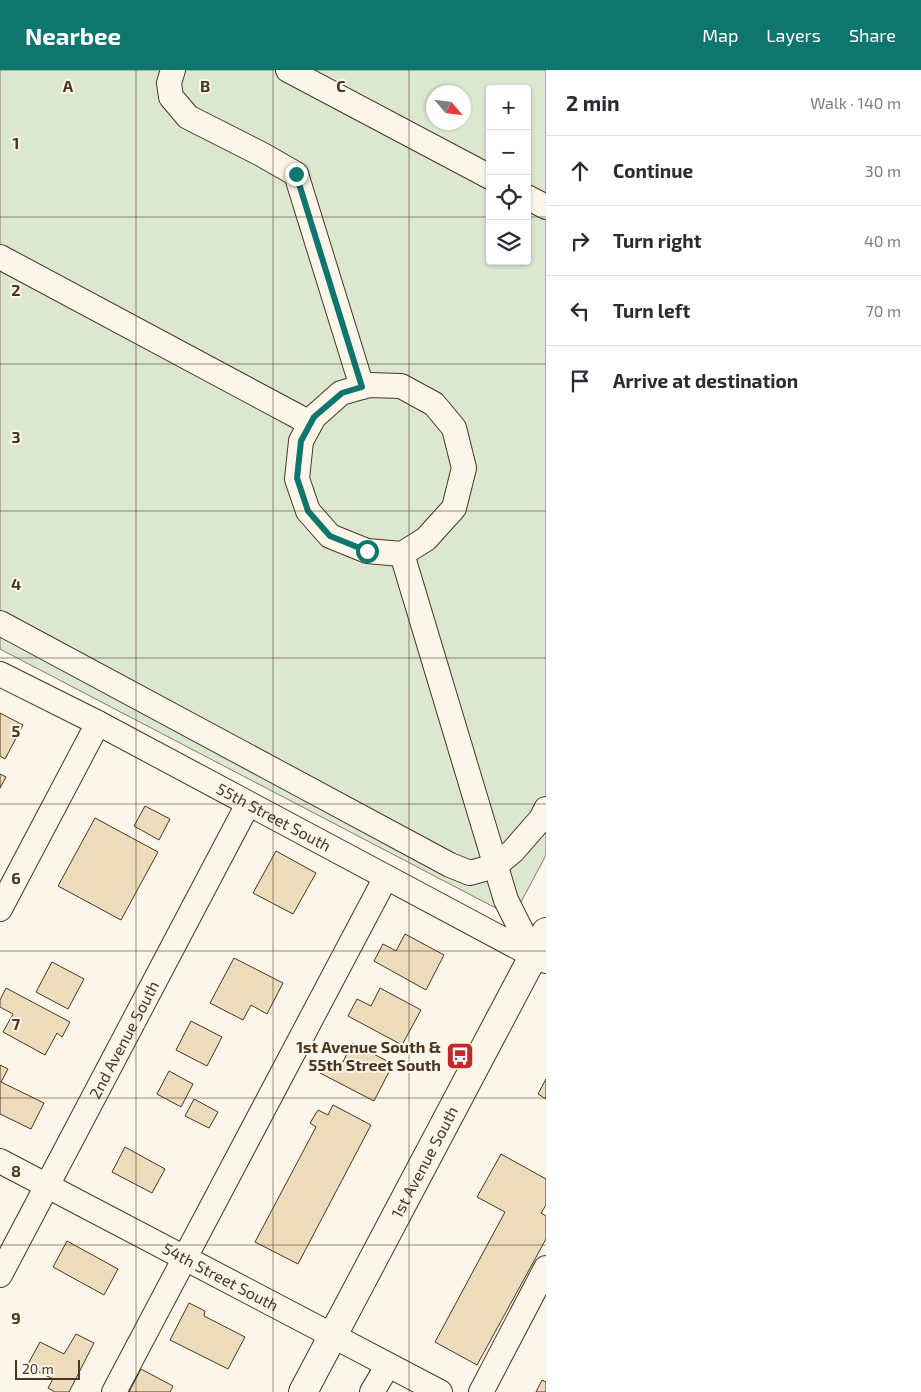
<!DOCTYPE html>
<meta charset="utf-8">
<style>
body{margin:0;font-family:"Exo 2",sans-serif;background:#f2f2f3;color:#2b2b33}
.controls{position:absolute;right:15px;top:15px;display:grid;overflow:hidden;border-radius:5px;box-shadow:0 1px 4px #0004}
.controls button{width:45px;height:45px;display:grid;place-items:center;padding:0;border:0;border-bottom:1px solid #e1e1e2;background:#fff;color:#2b2b33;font:25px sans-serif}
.compass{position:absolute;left:426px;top:15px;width:45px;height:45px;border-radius:50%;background:#fff;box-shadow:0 1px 4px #0004;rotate:118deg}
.scale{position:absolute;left:15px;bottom:12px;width:65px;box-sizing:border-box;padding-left:5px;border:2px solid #4a3520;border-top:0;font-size:14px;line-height:18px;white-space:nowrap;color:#4a3520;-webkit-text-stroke:4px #fbf6e9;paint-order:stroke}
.stop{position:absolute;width:15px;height:15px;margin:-11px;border:4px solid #0f766e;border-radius:50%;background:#fff}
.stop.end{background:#0f766e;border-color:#fff;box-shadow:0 1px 5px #0008}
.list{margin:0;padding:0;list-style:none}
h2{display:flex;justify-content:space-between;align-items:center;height:65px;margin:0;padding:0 20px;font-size:21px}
h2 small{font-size:16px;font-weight:400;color:#7c7c81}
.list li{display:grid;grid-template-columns:32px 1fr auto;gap:15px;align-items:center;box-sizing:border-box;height:70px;padding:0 20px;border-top:1px solid #e1e1e2}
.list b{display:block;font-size:19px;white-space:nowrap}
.list em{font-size:16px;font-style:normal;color:#7c7c81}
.icon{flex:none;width:28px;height:28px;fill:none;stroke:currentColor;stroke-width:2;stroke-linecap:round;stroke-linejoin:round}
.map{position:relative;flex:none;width:546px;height:1322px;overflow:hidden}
header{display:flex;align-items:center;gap:30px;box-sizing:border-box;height:70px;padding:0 25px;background:#0f766e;color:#fff}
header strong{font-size:24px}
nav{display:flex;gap:28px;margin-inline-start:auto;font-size:18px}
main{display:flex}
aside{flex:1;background:#fff}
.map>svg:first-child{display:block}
.green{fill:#dce7d0;stroke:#887966;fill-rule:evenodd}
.building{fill:#ecdcbc;stroke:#4a3520}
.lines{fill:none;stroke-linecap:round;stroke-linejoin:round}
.minor-casing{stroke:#4a3520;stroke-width:26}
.major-casing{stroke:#4a3520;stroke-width:30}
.minor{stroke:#fbf6e9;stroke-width:24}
.major{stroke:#fbf6e9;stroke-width:28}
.route{stroke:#0f766e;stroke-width:6}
.grid{fill:none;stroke:#4a3520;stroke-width:1;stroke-opacity:0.55}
.labels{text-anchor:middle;stroke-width:4;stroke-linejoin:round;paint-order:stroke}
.street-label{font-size:16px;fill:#4a3520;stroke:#fbf6e9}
.poi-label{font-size:16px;font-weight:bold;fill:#4a3520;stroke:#fbf6e9;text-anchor:end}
.grid-label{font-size:16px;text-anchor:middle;font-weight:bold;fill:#4a3520;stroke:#fbf6e9;stroke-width:4;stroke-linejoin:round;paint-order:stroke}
</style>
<header>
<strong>Nearbee</strong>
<nav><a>Map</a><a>Layers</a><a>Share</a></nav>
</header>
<main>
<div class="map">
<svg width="546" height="1322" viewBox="0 0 546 1322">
<rect width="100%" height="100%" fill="#fbf6e9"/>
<path class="green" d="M0 0H546V785L513 847 0 579ZM490 19H527V191H490ZM433 22H463V52H433Z"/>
<g class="building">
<polygon points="0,643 23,655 5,689 0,686"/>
<polygon points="0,704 6,707 0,718"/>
<polygon points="145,736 170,749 159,770 134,756"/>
<polygon points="95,748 158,782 121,850 58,816"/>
<polygon points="276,781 316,803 293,844 253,823"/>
<polygon points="405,864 444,885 426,920 374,891 383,874 396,881"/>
<polygon points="234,888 283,913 267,944 251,935 243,950 210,933"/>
<polygon points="52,892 84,909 68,939 36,922"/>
<polygon points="6,918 70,952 62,967 57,963 45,985 3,962 13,944 0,937 0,930"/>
<polygon points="380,918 421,940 402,975 348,946 357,929 371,936"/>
<polygon points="191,951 222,967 207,996 176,980"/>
<polygon points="352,973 393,994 374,1031 320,1003 327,991 340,998"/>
<polygon points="0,995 8,999 1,1012 44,1033 31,1059 0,1044"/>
<polygon points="169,1001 193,1014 181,1037 157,1024"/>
<polygon points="546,1009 546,1029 538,1024"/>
<polygon points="194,1029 218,1042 209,1058 185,1046"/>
<polygon points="333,1035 371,1055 298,1194 255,1172 316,1057 310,1053 318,1040 328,1045"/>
<polygon points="125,1077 165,1099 152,1123 112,1102"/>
<polygon points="501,1084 546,1109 546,1135 541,1143 546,1146 546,1169 477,1295 435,1272 505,1142 477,1127"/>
<polygon points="67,1171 118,1199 104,1225 53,1197"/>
<polygon points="189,1233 205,1241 204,1246 245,1267 228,1299 170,1270"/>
<polygon points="76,1264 94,1273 69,1322 55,1322 48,1318 53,1309 27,1296 40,1272 64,1284"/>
<polygon points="141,1299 173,1316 170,1322 129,1322"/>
<polygon points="542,1310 546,1312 546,1322 536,1322"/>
</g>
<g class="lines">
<g class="minor-casing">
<g id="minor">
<polyline points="173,0 169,13 171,27 188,47 261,84 296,104 362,317"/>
<polyline points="288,0 490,107"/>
<polyline points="527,127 546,137"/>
<polyline points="0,187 310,353"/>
<polygon points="369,315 401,316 434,334 454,358 464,398 454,438 426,469 402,484 367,481 330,466 308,441 297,409 301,371 314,347 341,323"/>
<polyline points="402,484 506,830 534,886"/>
<polyline points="0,553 450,795 470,803 495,796 513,781 541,749 546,739"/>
<path id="s1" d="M0 604 98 653 534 886 546 891"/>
<polyline points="0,839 98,653"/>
<path id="s2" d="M0 1091 440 1322"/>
<path id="s3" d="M0 1205 248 734"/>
<polyline points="114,1322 386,807"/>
<polyline points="372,1322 388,1295"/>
<polyline points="481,1322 546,1198"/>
</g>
</g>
<g class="major-casing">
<g id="major">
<path id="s4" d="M303 1322 546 862"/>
</g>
</g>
<use href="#minor" class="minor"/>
<use href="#major" class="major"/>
</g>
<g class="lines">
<polyline class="route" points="296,104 362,317 342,323 314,347 301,371 297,408 308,441 330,466 367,481"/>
</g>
<path class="grid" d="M136 0V1322M273 0V1322M409 0V1322M0 147H490M527 147H546M0 294H546M0 441H546M0 588H546M0 734H546M0 881H546M0 1028H546M0 1175H546"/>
<defs>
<g id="bus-square" transform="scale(1.4375)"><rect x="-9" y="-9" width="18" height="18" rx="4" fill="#c62828" stroke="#fbf6e9"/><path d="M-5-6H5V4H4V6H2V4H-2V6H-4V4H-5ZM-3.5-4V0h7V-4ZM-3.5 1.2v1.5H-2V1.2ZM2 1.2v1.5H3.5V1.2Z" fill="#fff"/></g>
</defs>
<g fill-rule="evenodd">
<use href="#bus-square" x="460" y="986"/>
</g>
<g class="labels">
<g class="street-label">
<text dy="6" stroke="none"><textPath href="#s1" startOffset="309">55th Street South</textPath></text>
<text dy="6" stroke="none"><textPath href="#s3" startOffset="266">2nd Avenue South</textPath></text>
<text dy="6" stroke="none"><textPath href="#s4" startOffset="260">1st Avenue South</textPath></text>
<text dy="6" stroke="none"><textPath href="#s2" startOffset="249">54th Street South</textPath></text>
</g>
<g class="poi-label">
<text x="441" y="983">1st Avenue South &amp;<tspan x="441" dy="18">55th Street South</tspan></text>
</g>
</g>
<g class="grid-label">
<text x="68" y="22">A</text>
<text x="205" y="22">B</text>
<text x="341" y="22">C</text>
<text x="16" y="79">1</text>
<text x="16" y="226">2</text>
<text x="16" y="373">3</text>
<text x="16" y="520">4</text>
<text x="16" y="667">5</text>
<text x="16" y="814">6</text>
<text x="16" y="960">7</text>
<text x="16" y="1107">8</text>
<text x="16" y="1254">9</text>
</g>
</svg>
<div class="controls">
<button>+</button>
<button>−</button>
<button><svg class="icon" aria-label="locate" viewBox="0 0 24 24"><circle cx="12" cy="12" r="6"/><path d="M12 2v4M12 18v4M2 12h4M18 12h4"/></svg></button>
<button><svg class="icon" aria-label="layers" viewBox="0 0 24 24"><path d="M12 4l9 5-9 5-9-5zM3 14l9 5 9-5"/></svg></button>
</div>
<svg class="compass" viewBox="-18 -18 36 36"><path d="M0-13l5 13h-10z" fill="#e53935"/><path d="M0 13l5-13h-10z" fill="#7c7c81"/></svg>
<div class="scale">20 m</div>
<div class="stop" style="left:367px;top:481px"></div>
<div class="stop end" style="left:296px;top:104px"></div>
</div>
<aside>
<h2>2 min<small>Walk · 140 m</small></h2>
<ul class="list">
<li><svg class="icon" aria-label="ahead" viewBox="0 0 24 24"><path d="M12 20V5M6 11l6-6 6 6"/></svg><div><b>Continue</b></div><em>30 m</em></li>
<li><svg class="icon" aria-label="right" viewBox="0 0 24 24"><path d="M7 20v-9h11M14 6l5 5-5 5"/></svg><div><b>Turn right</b></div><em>40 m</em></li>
<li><svg class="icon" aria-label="left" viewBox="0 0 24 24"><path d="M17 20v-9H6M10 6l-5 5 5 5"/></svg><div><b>Turn left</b></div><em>70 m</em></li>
<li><svg class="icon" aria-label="arrive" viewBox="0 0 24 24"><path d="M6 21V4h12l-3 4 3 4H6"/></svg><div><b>Arrive at destination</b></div></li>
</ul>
</aside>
</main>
